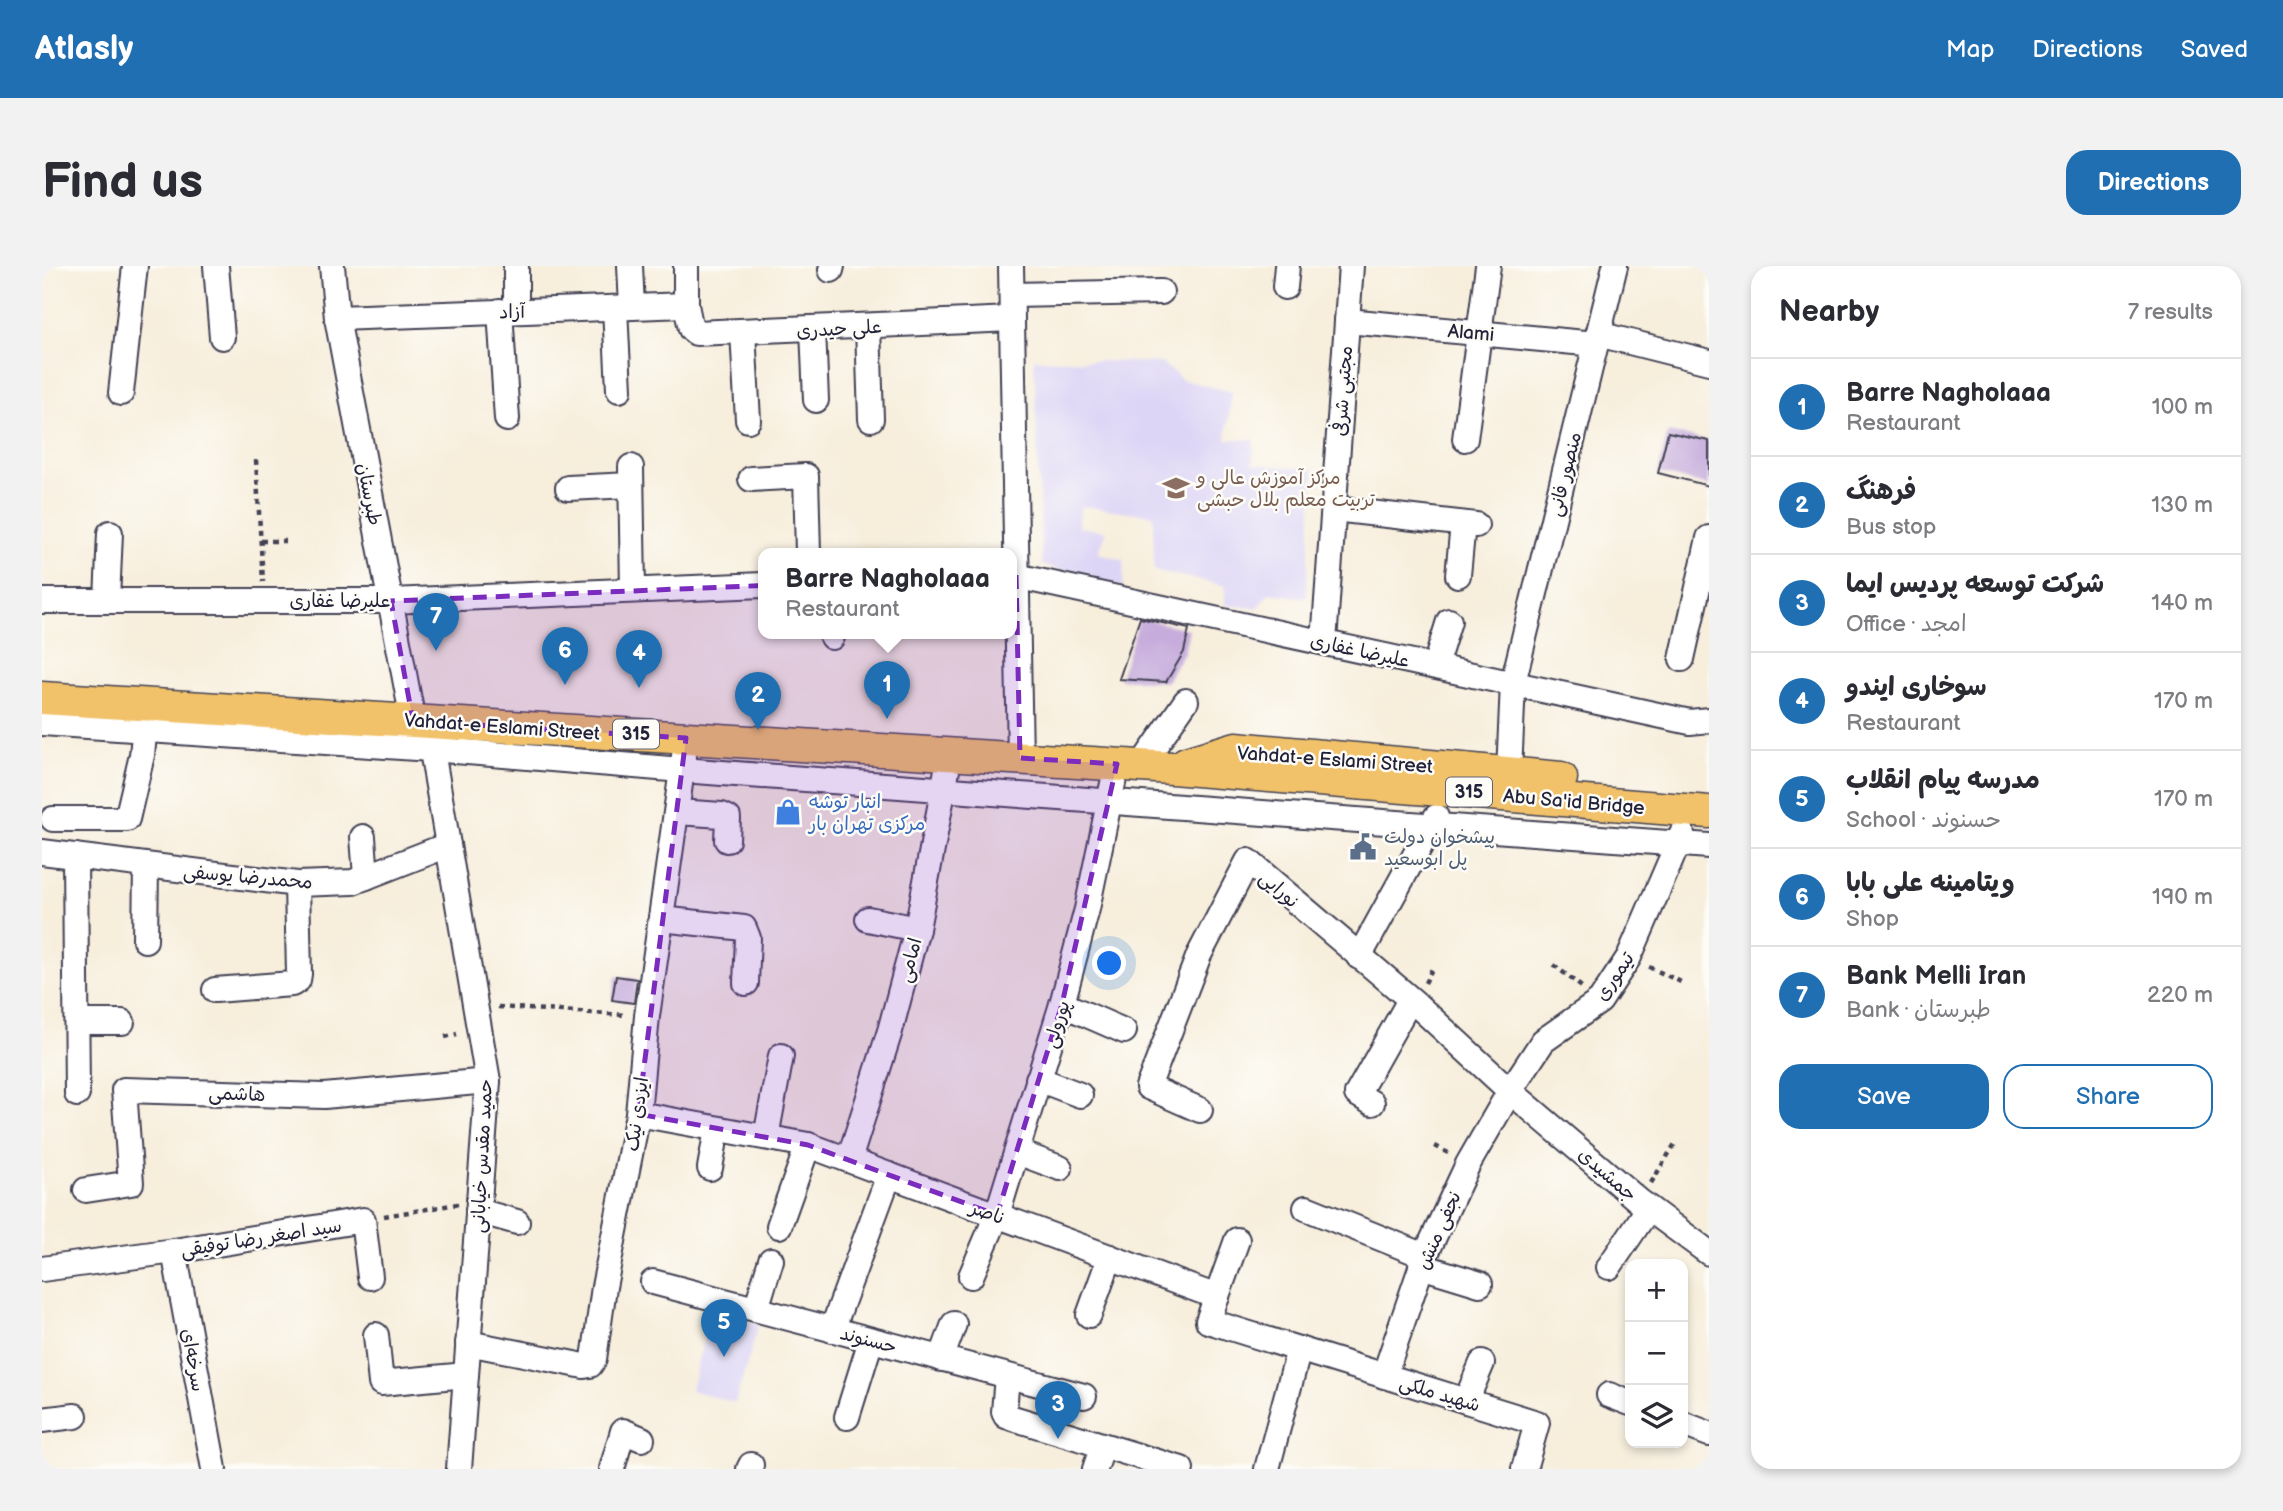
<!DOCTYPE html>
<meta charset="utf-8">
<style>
body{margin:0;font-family:"Balsamiq Sans","Playpen Sans Arabic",sans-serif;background:#f2f2f3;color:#2b2b33}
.controls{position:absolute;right:21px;bottom:21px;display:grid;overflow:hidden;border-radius:14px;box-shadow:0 4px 10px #0003}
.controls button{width:63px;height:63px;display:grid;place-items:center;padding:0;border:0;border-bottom:2px solid #e1e1e2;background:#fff;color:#2b2b33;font:35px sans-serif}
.you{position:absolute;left:1068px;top:698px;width:24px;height:24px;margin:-18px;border:5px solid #fff;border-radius:50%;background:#1a73e8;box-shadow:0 0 0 10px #1a73e833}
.badge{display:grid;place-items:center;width:46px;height:46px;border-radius:50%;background:#1f6fb2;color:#fff;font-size:23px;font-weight:700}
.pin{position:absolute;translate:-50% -58px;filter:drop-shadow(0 2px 4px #0008)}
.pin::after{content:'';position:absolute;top:37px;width:24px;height:21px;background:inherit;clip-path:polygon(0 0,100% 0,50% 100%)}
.popup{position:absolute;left:716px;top:282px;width:259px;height:91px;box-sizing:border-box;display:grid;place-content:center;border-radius:14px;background:#fff;filter:drop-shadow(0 2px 5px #0005);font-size:23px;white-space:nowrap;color:#7c7c81}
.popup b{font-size:26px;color:#2b2b33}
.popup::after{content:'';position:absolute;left:50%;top:100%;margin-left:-14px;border:14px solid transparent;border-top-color:#fff}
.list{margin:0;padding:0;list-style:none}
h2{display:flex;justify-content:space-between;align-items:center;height:91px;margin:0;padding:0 28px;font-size:30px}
h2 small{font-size:23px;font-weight:400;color:#7c7c81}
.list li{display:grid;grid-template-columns:46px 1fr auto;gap:21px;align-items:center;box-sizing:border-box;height:98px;padding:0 28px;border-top:2px solid #e1e1e2}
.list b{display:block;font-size:26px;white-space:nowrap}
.list p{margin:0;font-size:23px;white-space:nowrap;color:#7c7c81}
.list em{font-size:23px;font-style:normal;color:#7c7c81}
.actions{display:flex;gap:14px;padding:21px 28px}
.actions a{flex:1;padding:16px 0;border:2px solid #1f6fb2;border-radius:21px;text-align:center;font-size:24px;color:#1f6fb2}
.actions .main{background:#1f6fb2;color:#fff}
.icon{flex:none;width:38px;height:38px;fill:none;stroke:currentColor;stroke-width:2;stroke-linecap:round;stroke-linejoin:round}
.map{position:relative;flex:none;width:1667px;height:1203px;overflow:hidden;border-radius:21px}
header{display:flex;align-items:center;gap:42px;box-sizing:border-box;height:98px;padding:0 35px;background:#1f6fb2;color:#fff}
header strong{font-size:33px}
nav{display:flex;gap:38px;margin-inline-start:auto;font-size:24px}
.intro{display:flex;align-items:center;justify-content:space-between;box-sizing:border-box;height:168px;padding:0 42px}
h1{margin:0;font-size:49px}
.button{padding:18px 32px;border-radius:21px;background:#1f6fb2;color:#fff;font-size:24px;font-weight:700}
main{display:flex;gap:42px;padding:0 42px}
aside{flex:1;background:#fff;border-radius:21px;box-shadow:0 4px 10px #0003}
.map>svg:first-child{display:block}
.built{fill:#ddd5f6}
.building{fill:#c6acdc}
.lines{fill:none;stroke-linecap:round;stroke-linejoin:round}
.minor-casing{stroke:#424153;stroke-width:28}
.major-casing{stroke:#424153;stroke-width:35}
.path{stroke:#424153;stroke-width:4.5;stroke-dasharray:5 5;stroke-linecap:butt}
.minor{stroke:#fff;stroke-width:24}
.major{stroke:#f2c26a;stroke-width:32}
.marked{fill:#7b2cbf;fill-opacity:0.2;stroke:#7b2cbf;stroke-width:5;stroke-dasharray:14 9;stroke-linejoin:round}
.labels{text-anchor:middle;stroke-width:5;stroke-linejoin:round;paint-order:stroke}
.shield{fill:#fdfcf7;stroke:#646373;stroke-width:2}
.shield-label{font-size:18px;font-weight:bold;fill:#22223b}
.street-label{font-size:19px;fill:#22223b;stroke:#fdfcf7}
.education-label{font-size:19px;fill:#785e54;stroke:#fdfcf7;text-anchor:start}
.shop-label{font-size:19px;fill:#366cbe;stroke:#fdfcf7;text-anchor:start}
.service-label{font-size:19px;fill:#4e5e75;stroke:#fdfcf7;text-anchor:start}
</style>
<header>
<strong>Atlasly</strong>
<nav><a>Map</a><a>Directions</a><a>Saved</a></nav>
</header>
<div class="intro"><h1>Find us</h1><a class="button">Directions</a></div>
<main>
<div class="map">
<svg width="1667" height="1203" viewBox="0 0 1667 1203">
<rect width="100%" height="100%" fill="#fdfcf7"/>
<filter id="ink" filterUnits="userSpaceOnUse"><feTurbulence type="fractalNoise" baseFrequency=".0143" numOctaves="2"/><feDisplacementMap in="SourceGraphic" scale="14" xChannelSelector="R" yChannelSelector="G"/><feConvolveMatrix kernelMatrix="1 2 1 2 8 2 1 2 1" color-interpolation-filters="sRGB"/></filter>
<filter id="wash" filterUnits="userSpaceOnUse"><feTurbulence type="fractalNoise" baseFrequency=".00686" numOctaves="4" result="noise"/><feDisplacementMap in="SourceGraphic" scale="28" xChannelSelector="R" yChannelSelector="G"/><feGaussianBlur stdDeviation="1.57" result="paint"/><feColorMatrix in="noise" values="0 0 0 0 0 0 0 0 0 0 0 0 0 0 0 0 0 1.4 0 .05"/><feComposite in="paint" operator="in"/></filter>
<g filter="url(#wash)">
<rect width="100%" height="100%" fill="#f7eedc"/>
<g class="built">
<polygon points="992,93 1120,97 1141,114 1190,126 1184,173 1212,174 1211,198 1272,204 1264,332 1227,327 1215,342 1183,339 1183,320 1112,304 1111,249 1039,240 1036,261 1065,265 1056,287 1082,294 1081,321 1000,299"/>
<polygon points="669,1045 717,1058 693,1137 649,1124"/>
</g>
<g id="blocks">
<g class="building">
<polygon points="1626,166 1667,175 1667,220 1616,207"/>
<polygon points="1098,352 1147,363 1142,386 1124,416 1077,413"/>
<polygon points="574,710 595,713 592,737 570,734"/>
</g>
</g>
</g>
<g filter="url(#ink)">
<use href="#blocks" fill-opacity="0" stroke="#424153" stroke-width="2"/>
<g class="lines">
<g class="minor-casing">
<g id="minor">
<polyline points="174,0 180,71"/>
<polyline points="290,0 295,52 371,455"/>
<polyline points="474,0 474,45"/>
<polyline points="588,0 590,41"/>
<polyline points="644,0 644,39 649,63 654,67 970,53"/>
<polyline points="969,0 978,492"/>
<polyline points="789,4 790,0"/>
<polyline points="1243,21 1245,0"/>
<polyline points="970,29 1119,26"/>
<polyline points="573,42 577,124"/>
<polyline points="458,45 465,153"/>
<polyline points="295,52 644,39"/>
<polyline points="1305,55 1554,78"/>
<polyline points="826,60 829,153"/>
<polyline points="771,63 774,134"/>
<polyline points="701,66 706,154"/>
<polyline points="1556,68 1667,96"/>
<polyline points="79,127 93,0"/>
<polyline points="1423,173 1446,0"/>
<polyline points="589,201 591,324"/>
<polyline points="709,213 764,210 766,287"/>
<polyline points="526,222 589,219"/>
<polyline points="1292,243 1434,259"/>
<polyline points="969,309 1648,456 1667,454"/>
<polyline points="1416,309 1421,258"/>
<polyline points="65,334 68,267"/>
<polyline points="0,335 349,335 721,319"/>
<polyline points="790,367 790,371"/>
<polyline points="1282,376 1309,0"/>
<polyline points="1640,393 1667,272"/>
<polyline points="1393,400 1407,355"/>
<polyline points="0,457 389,483 640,504 1667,580"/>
<polyline points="387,467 446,815 417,1203"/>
<polyline points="1099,500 1144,435"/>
<polyline points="1467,507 1471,417 1573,0"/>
<polyline points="635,546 680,549 686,552 685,574"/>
<polyline points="11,553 85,553 100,489 104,449"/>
<polyline points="321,571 324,611"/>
<polyline points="0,586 255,618 311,616 406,579"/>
<polyline points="33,590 35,828"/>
<polyline points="619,653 702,662 706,672 704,717"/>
<polyline points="826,653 875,663"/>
<polyline points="103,674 104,600"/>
<polyline points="1317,691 1394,551"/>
<polyline points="173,724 250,718 256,714 257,708 255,618"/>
<polyline points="1020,738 1082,765"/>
<polyline points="35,756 80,756"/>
<polyline points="996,813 1038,829"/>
<polyline points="1330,837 1315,828 1368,734"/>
<polyline points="1158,844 1106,821 1157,689 1206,595 1373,737 1468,825 1597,935 1667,987"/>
<polyline points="596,848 766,879 1175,1031"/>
<polyline points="724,871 739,790"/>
<polyline points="975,886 1018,902"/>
<polyline points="807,894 848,765 875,663 908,488"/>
<polyline points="668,902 675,863"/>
<polyline points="44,924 89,917 82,824 282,830 446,815"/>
<polyline points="1264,942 1383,990"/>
<polyline points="436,945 475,956"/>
<polyline points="737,960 766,879"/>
<polyline points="1195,974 1166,1055 1495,1157 1482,1203"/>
<polyline points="132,985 172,1203"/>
<polyline points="1379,1000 1438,1018"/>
<polyline points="1567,1001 1606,943"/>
<polyline points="0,1003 132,985 321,954 328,1011"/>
<polyline points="929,1010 955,949 1020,738 1045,643 1075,498"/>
<polyline points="611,1016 1042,1130"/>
<polyline points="714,1043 729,994"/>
<polyline points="1047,1049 1068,991"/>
<polyline points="790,1064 847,909"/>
<polyline points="334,1069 339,1117 424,1109"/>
<polyline points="426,1077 542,1100 548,1099 552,1093 562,1021 596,848 605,750 642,490"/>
<polyline points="899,1093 912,1058"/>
<polyline points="965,1110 962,1146 964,1150 1139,1203"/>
<polyline points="1342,1110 1383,990 1426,898 1468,825 1501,775 1558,735 1587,691 1640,568"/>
<polyline points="1567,1129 1588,1137"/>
<polyline points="1424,1135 1440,1097"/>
<polyline points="805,1151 829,1074"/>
<polyline points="0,1154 33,1150"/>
<polyline points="1641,1158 1667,1168"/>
<polyline points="570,1203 581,1165 600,1173"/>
<polyline points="707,1203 709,1199"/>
<polyline points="1053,1203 1061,1180"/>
<polyline points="1225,1203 1257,1083"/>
</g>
</g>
<g class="major-casing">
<g id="major">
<polyline points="0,432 1130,502 1667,546"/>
<polyline points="1144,497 1194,482 1519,512"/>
</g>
</g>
<g class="path">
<polyline points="214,194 221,316"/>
<polyline points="219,275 248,275"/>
<polyline points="1512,699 1541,722"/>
<polyline points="1607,701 1641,717"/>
<polyline points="1383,717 1391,701"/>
<polyline points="456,741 583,749"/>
<polyline points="403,771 415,768"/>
<polyline points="1393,880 1408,888"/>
<polyline points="1609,917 1634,876"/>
<polyline points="342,950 416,938"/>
</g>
<use href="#minor" class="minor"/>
<use href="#major" class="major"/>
</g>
</g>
<path class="marked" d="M974 309 978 492 1075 498 1020 738 955 949 766 879 596 848 644 472 371 455 349 335Z"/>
<defs>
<g id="university-bare" transform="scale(2.1)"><path d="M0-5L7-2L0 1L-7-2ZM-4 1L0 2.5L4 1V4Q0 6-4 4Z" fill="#8d6e63" stroke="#fdfcf7" stroke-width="2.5" paint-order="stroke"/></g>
<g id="shop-bare" transform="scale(2.1)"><path d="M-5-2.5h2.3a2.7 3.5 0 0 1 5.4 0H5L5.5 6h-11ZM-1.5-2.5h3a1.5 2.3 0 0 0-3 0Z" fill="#3f7fe0" stroke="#fdfcf7" stroke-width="2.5" paint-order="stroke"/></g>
<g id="civic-bare" transform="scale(2.1)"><path d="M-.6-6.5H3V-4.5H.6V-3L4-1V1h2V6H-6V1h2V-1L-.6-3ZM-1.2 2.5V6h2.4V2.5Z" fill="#5c6f8a" stroke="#fdfcf7" stroke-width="2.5" paint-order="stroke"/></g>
</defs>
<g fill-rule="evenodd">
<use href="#university-bare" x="1134" y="222"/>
<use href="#shop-bare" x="746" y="546"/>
<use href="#civic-bare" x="1321" y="581"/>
</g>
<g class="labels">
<g class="shield">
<rect x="571" y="453.5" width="46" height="29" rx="5"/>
<rect x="1404" y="511.5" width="46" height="29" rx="5"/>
</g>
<g class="shield-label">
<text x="594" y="474">315</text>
<text x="1427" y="532">315</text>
</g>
<g class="street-label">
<text transform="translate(470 45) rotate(-2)" y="7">آزاد</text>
<text transform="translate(797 62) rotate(-3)" y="7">علی حیدری</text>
<text transform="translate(1429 66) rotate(5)" y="7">Alami</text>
<text transform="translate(1300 125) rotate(-86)" y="7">مجتبی شرفی</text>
<text transform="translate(1522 208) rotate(-76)" y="7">منصور فانی</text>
<text transform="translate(328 228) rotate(79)" y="7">طبرستان</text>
<text x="298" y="341">علیرضا غفاری</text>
<text transform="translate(1318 384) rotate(12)" y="7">علیرضا غفاری</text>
<text transform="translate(460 460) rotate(4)" y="7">Vahdat-e Eslami Street</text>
<text transform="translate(1293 493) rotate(4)" y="7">Vahdat-e Eslami Street</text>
<text transform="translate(1532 535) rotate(5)" y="7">Abu Sa'id Bridge</text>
<text transform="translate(206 610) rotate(5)" y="7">محمدرضا یوسفی</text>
<text transform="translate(1238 623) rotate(41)" y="7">نورایی</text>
<text transform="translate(867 694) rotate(-75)" y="7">امامی</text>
<text transform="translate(1572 710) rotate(-56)" y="7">تیموری</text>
<text transform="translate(1014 758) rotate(-73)" y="7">پورولی</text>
<text transform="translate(195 827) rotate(2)" y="7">هاشمی</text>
<text transform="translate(594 848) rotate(-82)" y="7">ایزدی نیک</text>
<text transform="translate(439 890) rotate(-87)" y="7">حمید مقدس خیابانی</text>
<text transform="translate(1566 908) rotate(41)" y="7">جمشیدی</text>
<text transform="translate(946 946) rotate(20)" y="7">ناصر</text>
<text transform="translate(1396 964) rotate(-66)" y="7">نجفی منش</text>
<text transform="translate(219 971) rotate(-9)" y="7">سید اصغر رضا توفیقی</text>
<text transform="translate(826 1073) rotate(15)" y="7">حسنوند</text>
<text transform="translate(152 1094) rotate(80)" y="7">سرخه‌ای</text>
<text transform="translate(1398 1127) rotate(17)" y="7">شهید ملکی</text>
</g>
<g class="education-label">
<text x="1155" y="218">مرکز آموزش عالی و<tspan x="1155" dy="22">تربیت معلم بلال حبشی</tspan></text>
</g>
<g class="shop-label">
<text x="767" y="542">انبار توشه<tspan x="767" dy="22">مرکزی تهران بار</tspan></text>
</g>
<g class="service-label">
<text x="1342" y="577">پیشخوان دولت<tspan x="1342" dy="22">پل ابوسعید</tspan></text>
</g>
</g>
</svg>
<div class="controls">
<button>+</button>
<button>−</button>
<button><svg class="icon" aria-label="layers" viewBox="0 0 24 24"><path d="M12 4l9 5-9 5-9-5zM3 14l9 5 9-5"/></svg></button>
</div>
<div class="you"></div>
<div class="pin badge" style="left:845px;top:453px">1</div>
<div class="popup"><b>Barre Nagholaaa</b>Restaurant</div>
<div class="pin badge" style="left:716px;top:464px">2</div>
<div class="pin badge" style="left:1016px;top:1173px">3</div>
<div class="pin badge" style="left:597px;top:422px">4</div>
<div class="pin badge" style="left:682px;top:1091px">5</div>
<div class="pin badge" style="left:523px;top:419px">6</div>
<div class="pin badge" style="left:394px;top:385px">7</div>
</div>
<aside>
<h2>Nearby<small>7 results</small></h2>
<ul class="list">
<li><span class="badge">1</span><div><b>Barre Nagholaaa</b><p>Restaurant</p></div><em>100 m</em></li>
<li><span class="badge">2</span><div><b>فرهنگ</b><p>Bus stop</p></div><em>130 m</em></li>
<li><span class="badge">3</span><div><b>شرکت توسعه پردیس ایما</b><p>Office · امجد</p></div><em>140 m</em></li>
<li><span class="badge">4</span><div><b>سوخاری ایندو</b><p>Restaurant</p></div><em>170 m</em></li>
<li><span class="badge">5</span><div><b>مدرسه پیام انقلاب</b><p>School · حسنوند</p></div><em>170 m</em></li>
<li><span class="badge">6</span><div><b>ویتامینه علی بابا</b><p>Shop</p></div><em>190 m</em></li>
<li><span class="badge">7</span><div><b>Bank Melli Iran</b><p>Bank · طبرستان</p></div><em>220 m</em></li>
</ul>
<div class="actions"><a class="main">Save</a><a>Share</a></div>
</aside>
</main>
